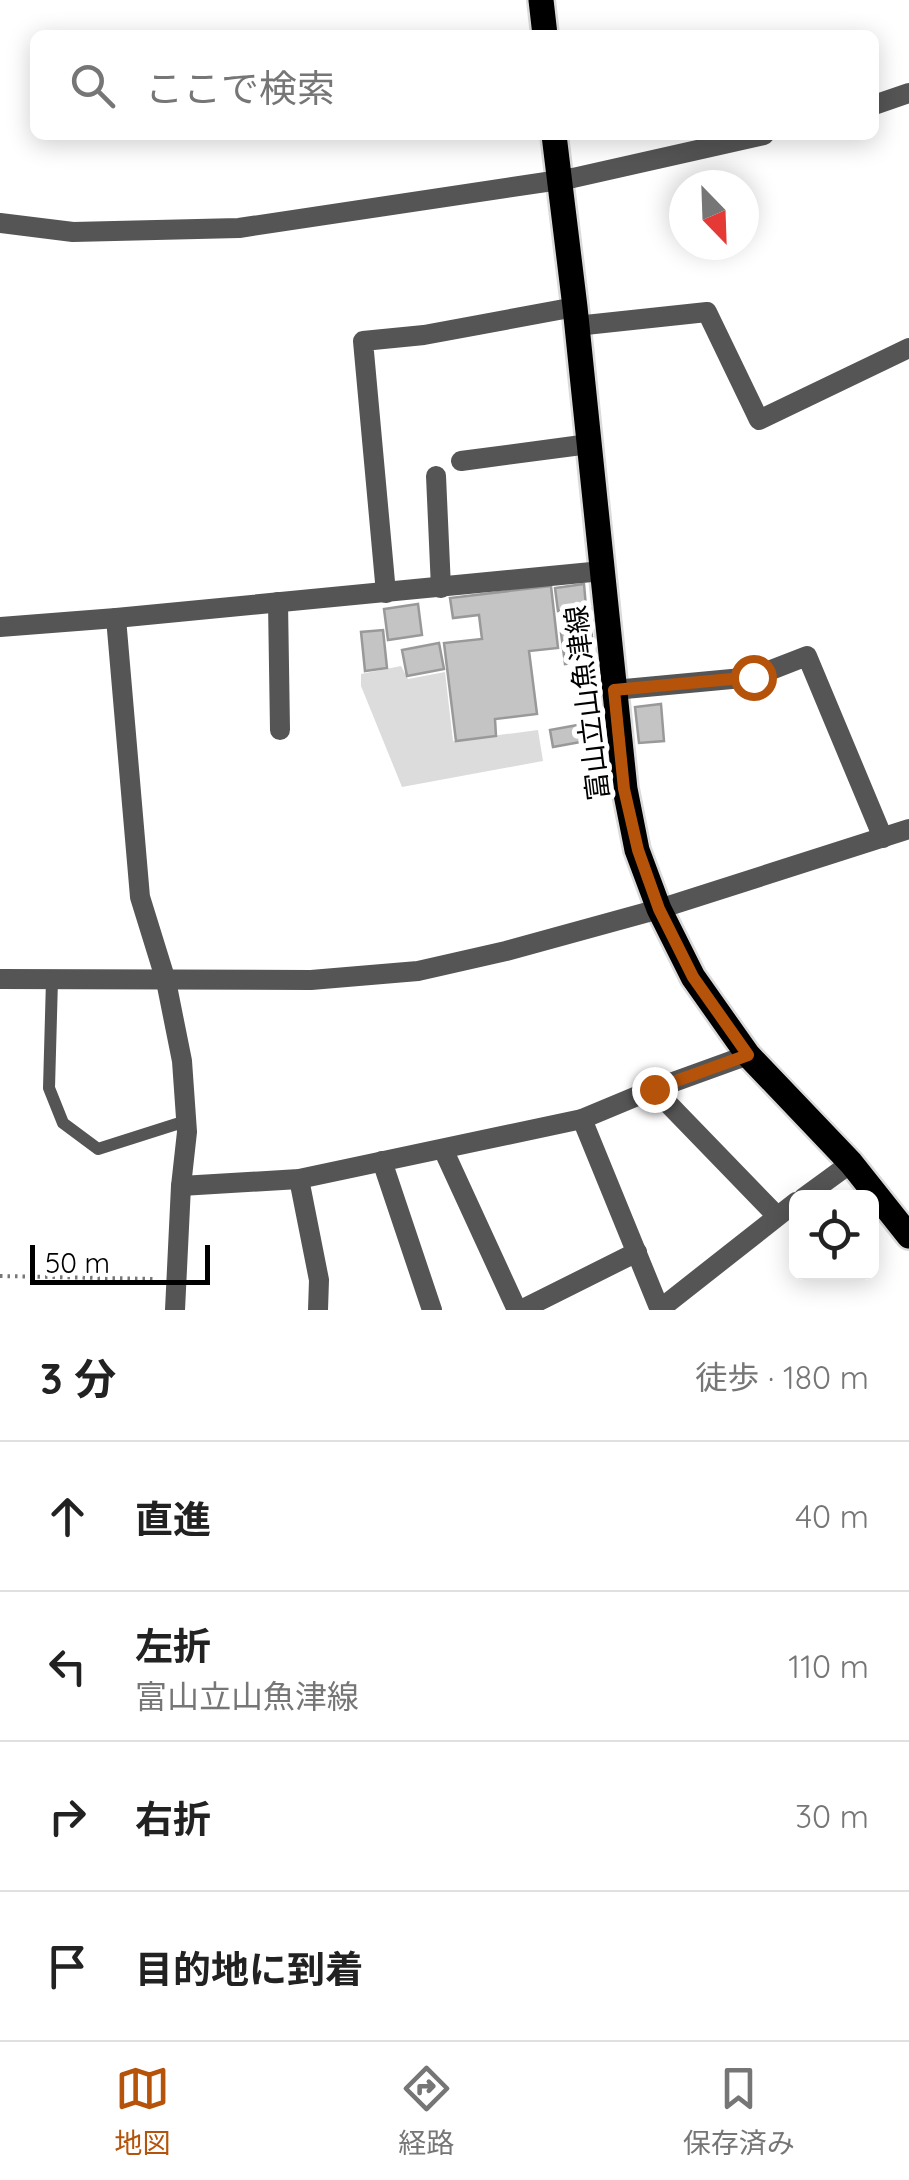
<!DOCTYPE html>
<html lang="ja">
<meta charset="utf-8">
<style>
body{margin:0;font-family:Quicksand,"Noto Sans JP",sans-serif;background:#f2f2f2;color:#222}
.controls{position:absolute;right:30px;bottom:30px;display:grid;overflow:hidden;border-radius:15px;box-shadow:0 5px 25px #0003}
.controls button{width:90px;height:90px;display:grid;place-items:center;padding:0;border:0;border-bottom:2px solid #e0e0e0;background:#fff;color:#222;font:50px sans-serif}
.compass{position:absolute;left:669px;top:170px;width:90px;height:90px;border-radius:50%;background:#fff;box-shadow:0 5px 25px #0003;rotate:157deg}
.scale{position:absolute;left:30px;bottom:25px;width:180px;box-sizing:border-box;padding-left:10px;border:5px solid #000;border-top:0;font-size:28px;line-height:35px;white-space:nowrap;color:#000;-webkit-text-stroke:8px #fff;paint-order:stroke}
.stop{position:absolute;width:30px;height:30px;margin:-22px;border:8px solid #b45309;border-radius:50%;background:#fff}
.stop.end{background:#b45309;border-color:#fff;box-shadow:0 2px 10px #0008}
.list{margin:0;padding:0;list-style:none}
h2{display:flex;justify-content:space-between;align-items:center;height:130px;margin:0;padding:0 40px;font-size:42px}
h2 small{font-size:32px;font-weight:400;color:#767676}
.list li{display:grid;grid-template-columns:65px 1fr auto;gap:30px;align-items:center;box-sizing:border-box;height:150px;padding:0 40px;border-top:2px solid #e0e0e0}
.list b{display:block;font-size:38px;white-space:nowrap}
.list p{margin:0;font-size:32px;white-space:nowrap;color:#767676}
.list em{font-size:32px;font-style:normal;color:#767676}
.icon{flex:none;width:55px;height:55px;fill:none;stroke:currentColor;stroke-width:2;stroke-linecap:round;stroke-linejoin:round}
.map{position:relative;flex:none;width:909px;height:1310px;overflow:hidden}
.search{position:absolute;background:#fff;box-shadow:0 5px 25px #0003;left:30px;right:30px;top:30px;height:110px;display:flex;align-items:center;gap:25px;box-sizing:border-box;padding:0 35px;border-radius:15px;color:#767676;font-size:38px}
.sheet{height:730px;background:#fff}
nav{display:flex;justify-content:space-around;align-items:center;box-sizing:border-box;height:140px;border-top:2px solid #e0e0e0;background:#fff;font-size:28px;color:#767676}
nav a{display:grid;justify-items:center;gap:5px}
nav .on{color:#b45309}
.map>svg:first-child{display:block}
.green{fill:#dcdcdc}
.building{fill:#c4c4c4;stroke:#999;stroke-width:2.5}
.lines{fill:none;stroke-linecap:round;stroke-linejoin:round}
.primary-casing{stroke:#dbdbdb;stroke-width:30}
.path{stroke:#777;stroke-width:4;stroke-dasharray:2.5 5;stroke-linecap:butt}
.service{stroke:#555;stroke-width:12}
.minor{stroke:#555;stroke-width:20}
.tertiary{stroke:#555;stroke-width:20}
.primary{stroke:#000;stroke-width:25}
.route{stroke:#b45309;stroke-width:12}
.labels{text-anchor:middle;stroke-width:10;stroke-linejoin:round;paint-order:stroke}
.street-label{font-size:28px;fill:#000;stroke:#fff}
</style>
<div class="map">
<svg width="909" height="1310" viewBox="0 0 909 1310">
<rect width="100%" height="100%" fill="#fff"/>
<polygon class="green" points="401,666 408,679 445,672 453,741 538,730 543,761 402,787 361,686 361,674"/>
<g class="building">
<polygon points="584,584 586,607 558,611 555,588"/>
<polygon points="551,586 558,648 529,651 537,714 495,719 496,736 456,741 444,643 482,639 479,615 453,618 450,598"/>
<polygon points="418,604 422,635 388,640 384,609"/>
<polygon points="589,611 592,637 577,639 580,662 565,664 561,633 573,632 571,614"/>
<polygon points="383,630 387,668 365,671 361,632"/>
<polygon points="439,643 444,669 407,676 402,650"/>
<polygon points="661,704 664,741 639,743 635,707"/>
<polygon points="594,722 597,739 553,747 550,730"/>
</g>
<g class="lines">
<g class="primary-casing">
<g id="primary">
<polyline points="541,0 545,35"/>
<polyline points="554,135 575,307 625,789 637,850 659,909 693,977 748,1055 851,1163 909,1236"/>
</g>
</g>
<polyline class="path" points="0,1276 155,1279"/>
<polyline class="service" points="52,980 49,1088 63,1123 98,1149 186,1121"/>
<g class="minor">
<polyline points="874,105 909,93"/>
<polyline points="0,223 73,232 239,228 573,178 764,135"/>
<polyline points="576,326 707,312 759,420 909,348"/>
<polyline points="461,461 589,444"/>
<polyline points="436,476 441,588"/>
<polyline points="386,593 363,341 424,335 575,307"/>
<polyline points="278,602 280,730"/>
<polyline points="116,618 140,897 166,981 182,1061 187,1132 181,1186 175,1310"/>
<polyline points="0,627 116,618 602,571"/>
<polyline points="614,690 753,677 807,656 883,838"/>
<polyline points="654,1089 777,1216"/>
<polyline points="582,1119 660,1310"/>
<polyline points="443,1149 517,1310"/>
<polyline points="382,1161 432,1310"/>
<polyline points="299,1179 319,1280 318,1310"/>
<polyline points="181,1186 299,1179 582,1119 654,1089 748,1055"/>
<polyline points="803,1198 851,1163"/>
<polyline points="660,1309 796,1202"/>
<polyline points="521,1310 637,1252"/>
</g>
<polyline class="tertiary" points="0,979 311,980 418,971 506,951 659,909 909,829"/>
<use href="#primary" class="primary"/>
</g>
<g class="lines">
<polyline class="route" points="654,1089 748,1055 693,977 659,909 638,850 624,789 614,690 753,677"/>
</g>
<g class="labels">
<g class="street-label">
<text transform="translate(587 703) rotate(-97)" y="10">富山立山魚津線</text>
</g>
</g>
</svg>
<div class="controls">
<button><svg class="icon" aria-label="locate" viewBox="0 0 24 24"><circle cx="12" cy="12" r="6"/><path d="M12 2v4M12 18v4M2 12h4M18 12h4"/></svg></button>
</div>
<svg class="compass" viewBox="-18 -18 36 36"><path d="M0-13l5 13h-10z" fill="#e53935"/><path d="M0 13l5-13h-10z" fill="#767676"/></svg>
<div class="scale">50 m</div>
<div class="stop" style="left:753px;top:677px"></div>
<div class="stop end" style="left:654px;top:1089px"></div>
<div class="search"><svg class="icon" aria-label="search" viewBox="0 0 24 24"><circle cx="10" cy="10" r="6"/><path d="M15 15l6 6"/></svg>ここで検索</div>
</div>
<section class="sheet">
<h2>3 分<small>徒歩 · 180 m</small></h2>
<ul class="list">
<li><svg class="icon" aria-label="ahead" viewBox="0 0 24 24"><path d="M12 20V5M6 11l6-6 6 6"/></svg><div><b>直進</b></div><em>40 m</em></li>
<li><svg class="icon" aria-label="left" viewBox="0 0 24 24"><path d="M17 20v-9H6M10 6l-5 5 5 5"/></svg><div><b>左折</b><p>富山立山魚津線</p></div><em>110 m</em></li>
<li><svg class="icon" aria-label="right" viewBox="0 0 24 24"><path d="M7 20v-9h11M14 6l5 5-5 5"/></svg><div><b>右折</b></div><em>30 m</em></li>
<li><svg class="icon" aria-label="arrive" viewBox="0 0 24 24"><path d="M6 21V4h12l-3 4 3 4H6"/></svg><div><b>目的地に到着</b></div></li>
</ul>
</section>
<nav>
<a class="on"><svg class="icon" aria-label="map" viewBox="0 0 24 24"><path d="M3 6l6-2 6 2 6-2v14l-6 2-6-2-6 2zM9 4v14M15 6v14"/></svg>地図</a>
<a><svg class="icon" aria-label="directions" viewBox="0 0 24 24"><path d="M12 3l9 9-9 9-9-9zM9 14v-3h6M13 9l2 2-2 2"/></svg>経路</a>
<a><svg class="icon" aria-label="saved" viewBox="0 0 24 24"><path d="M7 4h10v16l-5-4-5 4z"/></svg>保存済み</a>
</nav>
